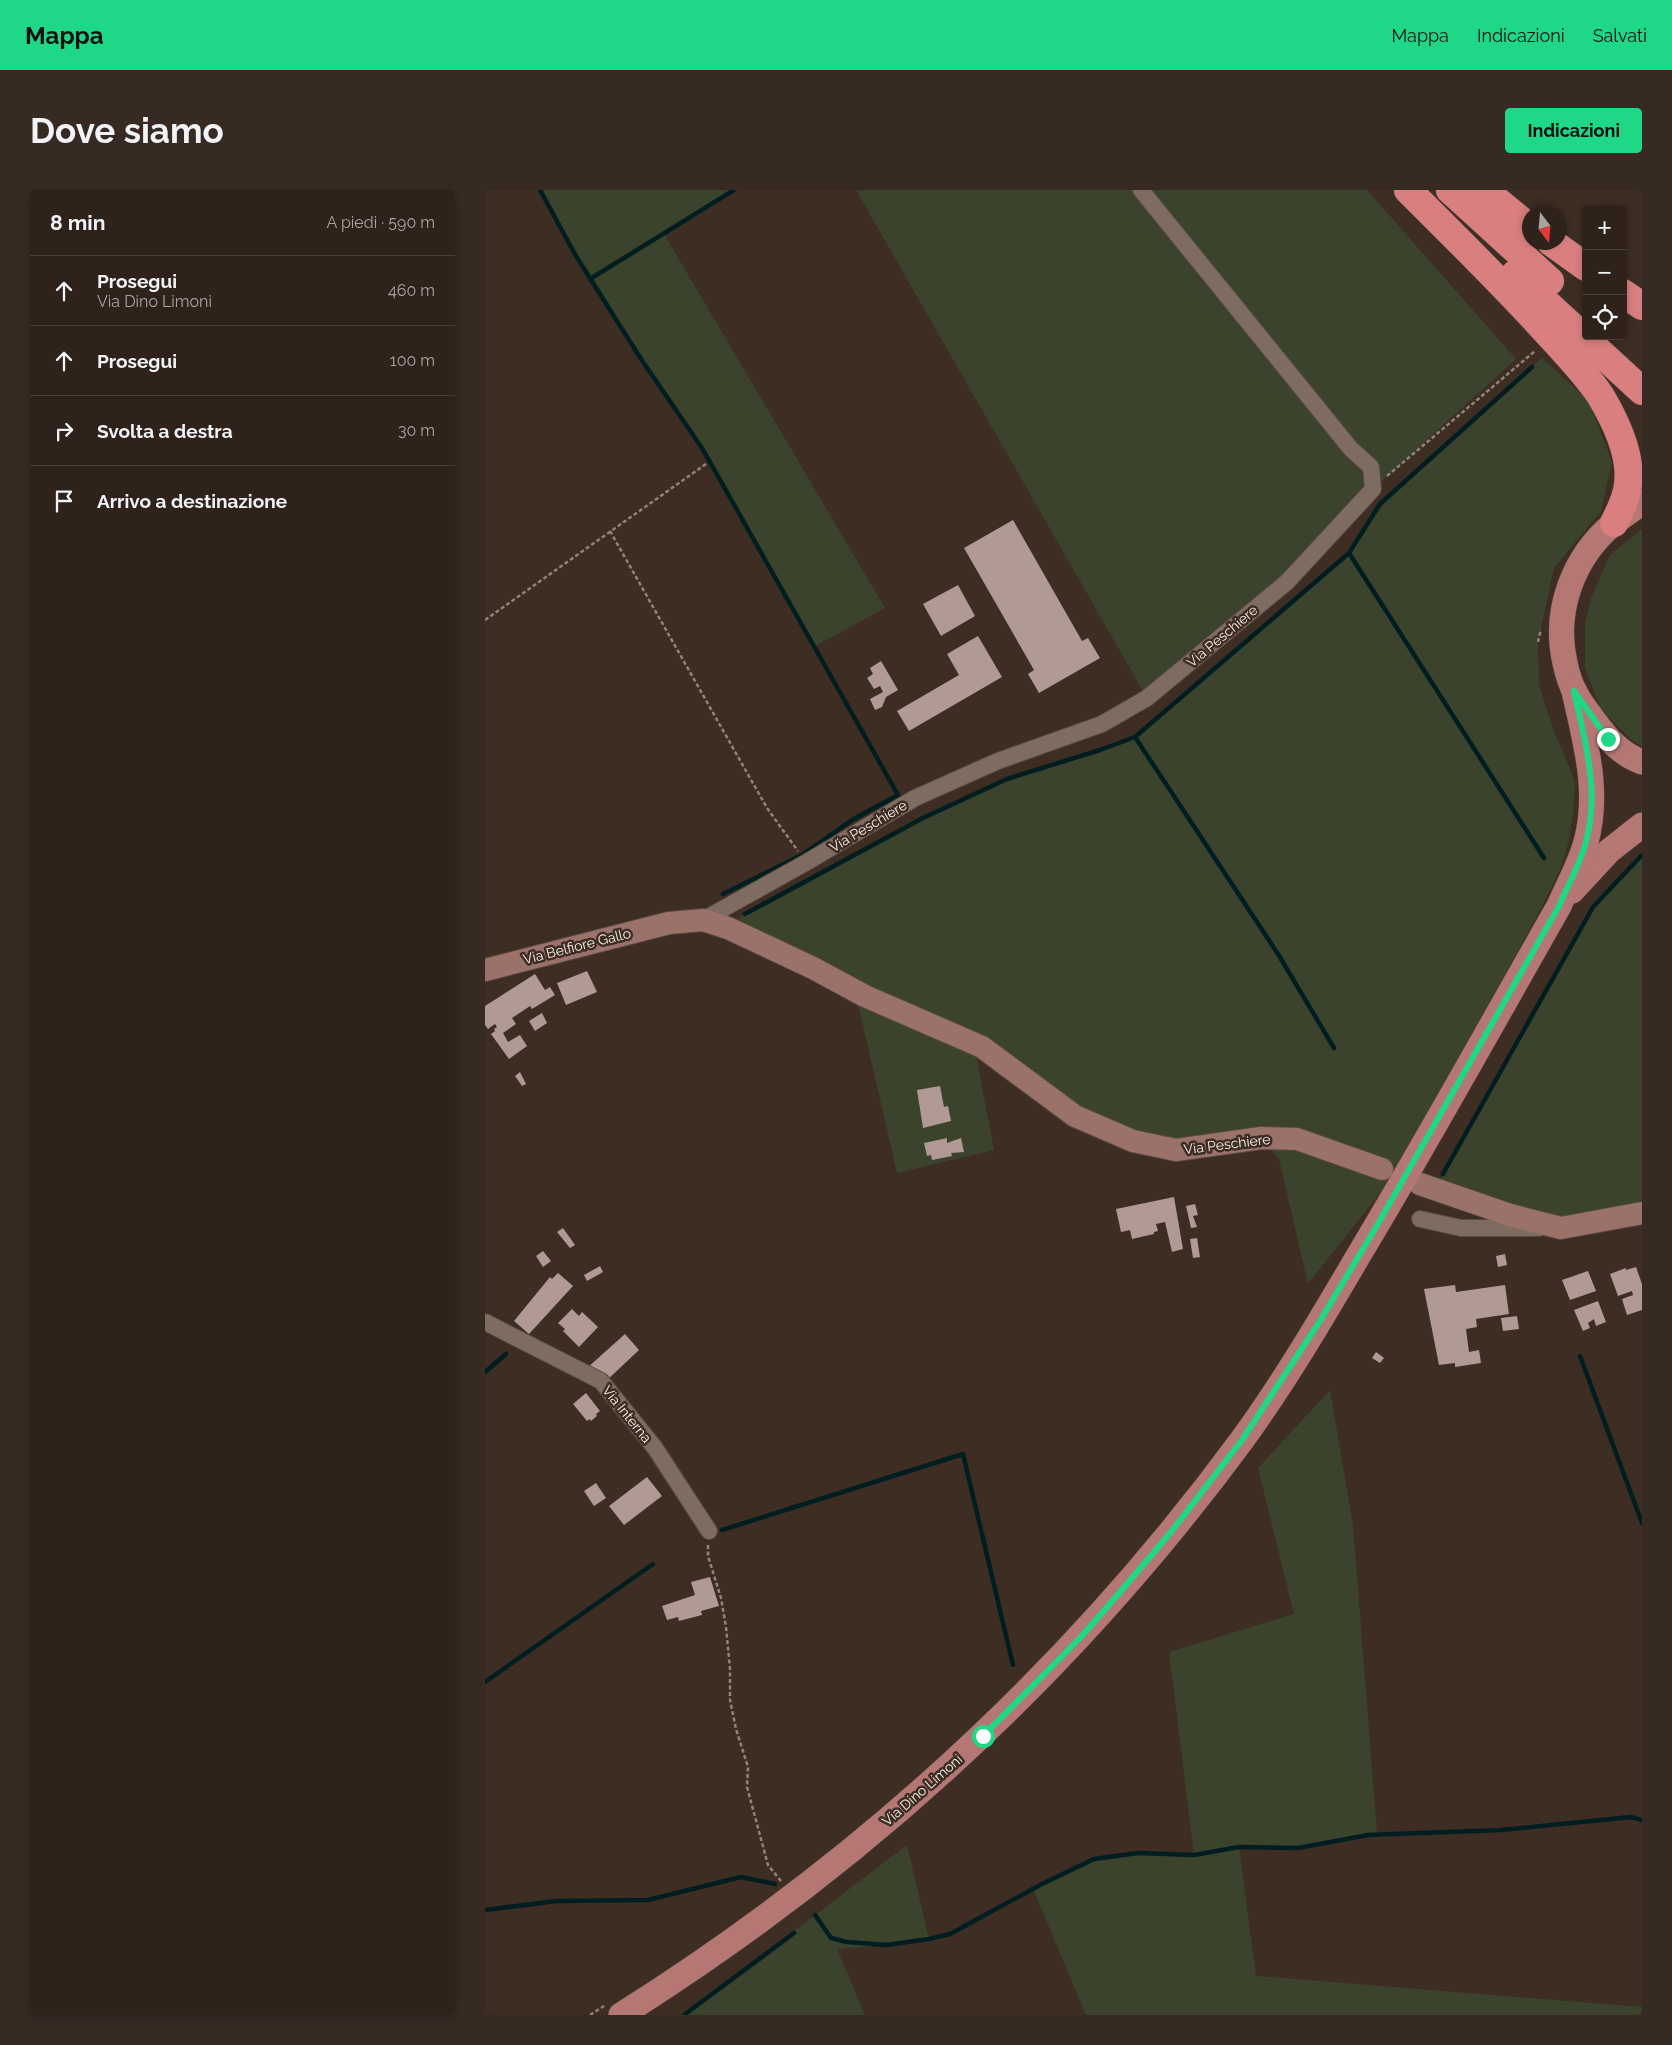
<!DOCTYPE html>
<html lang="it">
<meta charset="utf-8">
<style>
body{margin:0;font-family:Raleway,sans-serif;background:#362a23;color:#f1f3f6}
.controls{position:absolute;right:15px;top:15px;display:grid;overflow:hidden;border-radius:5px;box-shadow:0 2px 8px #0003}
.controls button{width:45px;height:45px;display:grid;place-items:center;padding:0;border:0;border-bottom:1px solid #493f39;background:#2e221a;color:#f1f3f6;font:25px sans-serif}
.compass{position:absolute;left:1037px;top:15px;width:45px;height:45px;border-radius:50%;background:#2e221a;box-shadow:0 2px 8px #0003;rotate:164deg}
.stop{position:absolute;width:15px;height:15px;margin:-11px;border:4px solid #1fd887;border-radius:50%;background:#fff}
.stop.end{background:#1fd887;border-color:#fff;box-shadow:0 1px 5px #0008}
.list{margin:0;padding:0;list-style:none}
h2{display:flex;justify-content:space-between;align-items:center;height:65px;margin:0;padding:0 20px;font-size:21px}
h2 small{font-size:16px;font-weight:400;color:#a7a4a2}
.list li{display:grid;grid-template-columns:32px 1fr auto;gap:15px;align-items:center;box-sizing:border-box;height:70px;padding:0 20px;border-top:1px solid #493f39}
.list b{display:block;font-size:19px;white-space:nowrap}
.list p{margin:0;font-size:16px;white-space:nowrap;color:#a7a4a2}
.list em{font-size:16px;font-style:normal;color:#a7a4a2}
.icon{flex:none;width:28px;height:28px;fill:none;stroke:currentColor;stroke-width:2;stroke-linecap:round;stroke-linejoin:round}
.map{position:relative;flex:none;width:1157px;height:1825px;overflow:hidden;border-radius:5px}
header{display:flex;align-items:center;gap:30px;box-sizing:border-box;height:70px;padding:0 25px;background:#1fd887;color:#111}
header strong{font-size:24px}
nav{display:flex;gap:28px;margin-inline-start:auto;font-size:18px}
.intro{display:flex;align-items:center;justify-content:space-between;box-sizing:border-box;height:120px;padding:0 30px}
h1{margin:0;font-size:35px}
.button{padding:12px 22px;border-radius:5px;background:#1fd887;color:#111;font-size:18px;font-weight:700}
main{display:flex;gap:30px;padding:0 30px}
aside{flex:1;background:#2e221a;border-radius:5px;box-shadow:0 2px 8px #0003}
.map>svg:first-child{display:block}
.green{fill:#3c432d}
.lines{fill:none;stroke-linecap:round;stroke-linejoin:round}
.stream{stroke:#001e20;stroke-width:4.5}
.building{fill:#b19a96}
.street-casing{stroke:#564941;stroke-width:18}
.secondary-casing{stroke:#564941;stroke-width:24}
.primary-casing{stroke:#564941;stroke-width:26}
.highway-casing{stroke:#564941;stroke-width:29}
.path{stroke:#91847b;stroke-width:2.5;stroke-dasharray:4 2.5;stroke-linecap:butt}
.street{stroke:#7e6c61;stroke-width:16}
.secondary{stroke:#9a726a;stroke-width:22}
.primary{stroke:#b57774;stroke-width:25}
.highway{stroke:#da7f80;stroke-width:28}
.route{stroke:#1fd887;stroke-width:6}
.labels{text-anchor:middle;stroke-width:5;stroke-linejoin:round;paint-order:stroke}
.street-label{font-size:14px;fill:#f9efe8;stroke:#3d2d23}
</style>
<header>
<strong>Mappa</strong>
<nav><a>Mappa</a><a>Indicazioni</a><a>Salvati</a></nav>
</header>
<div class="intro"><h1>Dove siamo</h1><a class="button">Indicazioni</a></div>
<main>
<aside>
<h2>8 min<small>A piedi · 590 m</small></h2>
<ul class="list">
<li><svg class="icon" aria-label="ahead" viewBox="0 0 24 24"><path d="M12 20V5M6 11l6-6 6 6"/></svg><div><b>Prosegui</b><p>Via Dino Limoni</p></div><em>460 m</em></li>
<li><svg class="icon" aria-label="ahead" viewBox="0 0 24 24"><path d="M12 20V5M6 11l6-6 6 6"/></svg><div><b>Prosegui</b></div><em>100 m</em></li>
<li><svg class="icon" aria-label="right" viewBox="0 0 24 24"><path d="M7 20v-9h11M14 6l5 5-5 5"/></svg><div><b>Svolta a destra</b></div><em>30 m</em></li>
<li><svg class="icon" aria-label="arrive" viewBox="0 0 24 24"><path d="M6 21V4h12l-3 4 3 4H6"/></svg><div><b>Arrivo a destinazione</b></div></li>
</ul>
</aside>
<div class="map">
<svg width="1157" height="1825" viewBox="0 0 1157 1825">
<rect width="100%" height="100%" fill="#3d2d23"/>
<g class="green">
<polygon points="54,0 249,0 179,44 400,418 330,456 217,258 105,89"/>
<polygon points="371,0 882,0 1031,169 888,299 802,392 662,508"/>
<polygon points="1057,168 1104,211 1127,272 1116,321 1069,378 1053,452 1054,495 1071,547 1077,559 1090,592 1088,623 1084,650 1077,675 1056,719 910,984 823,1094 794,969 776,948 648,951 489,854 509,960 412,983 370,801 243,738 260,724 438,628 522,589 615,560 650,546 864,363 895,314"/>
<polygon points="1157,339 1157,557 1148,551 1117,521 1100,478 1100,434 1106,408 1125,365"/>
<polygon points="1157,665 1157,1023 1076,1038 952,1000 958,984 1108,717"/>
<polygon points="845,1200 868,1335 892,1644 813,1658 754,1657 771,1786 1157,1817 1157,1825 601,1825 548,1699 609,1669 653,1663 709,1665 684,1462 809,1424 773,1278"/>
<polygon points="422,1655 444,1749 401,1755 352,1759 380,1825 199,1825"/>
</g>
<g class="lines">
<g class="stream">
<polyline points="55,0 91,66 156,169 217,258 413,605 367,630 317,665 238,704"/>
<polyline points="105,89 249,0"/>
<polyline points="864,363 1059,668"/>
<polyline points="650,547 793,764 849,858"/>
<polyline points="260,724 438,628 522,589 615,560 650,547 864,363 895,314 1047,177"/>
<polyline points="958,984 1108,717 1157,665"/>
<polyline points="1095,1166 1157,1333"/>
<polyline points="0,1182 21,1164"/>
<polyline points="237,1340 478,1264 528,1475"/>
<polyline points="0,1492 168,1374"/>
<polyline points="0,1720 72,1711 163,1710 256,1687 290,1694"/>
<polyline points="330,1725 346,1748 362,1752 401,1755 444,1749 465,1744 557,1694 609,1669 653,1663 709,1665 754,1657 813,1658 883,1645 1016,1640 1146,1627 1157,1630"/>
<polyline points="199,1825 309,1743"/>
</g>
</g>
<g class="building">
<polygon points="528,330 597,451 603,448 615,468 554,503 543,484 549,480 479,358"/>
<polygon points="473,395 490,426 456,446 438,414"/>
<polygon points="493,446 517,487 424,541 412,521 474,485 462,464"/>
<polygon points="396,471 413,500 401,507 397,517 390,520 385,509 398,502 395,496 389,499 382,488 388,484 385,478"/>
<polygon points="102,781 112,802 81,815 72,793"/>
<polygon points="50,784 60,800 65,797 70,805 47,819 45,816 27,828 31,834 18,843 23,852 35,845 42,856 24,869 6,844 10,841 9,839 12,837 10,834 3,839 0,835 0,816"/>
<polygon points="57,823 62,833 50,841 44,831"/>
<polygon points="35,882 41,894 37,896 30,886"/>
<polygon points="455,896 459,917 463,916 466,931 438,938 432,900"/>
<polygon points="462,948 462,953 476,948 479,962 466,963 467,966 447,970 446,965 442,966 439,953"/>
<polygon points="689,1007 698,1059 687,1062 680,1032 671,1034 673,1041 669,1042 669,1044 647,1049 645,1040 636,1042 631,1019"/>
<polygon points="710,1014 713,1025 708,1026 712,1037 706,1038 701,1016"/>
<polygon points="78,1038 90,1055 85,1058 72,1042"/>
<polygon points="712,1048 715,1067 708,1068 705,1049"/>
<polygon points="58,1061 66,1071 58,1077 51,1066"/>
<polygon points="1020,1064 1022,1075 1013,1077 1011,1066"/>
<polygon points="115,1076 118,1082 102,1091 99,1085"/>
<polygon points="1151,1077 1157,1094 1157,1120 1142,1125 1137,1109 1148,1105 1147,1101 1133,1106 1125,1084 1141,1078 1141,1080"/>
<polygon points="1103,1081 1111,1101 1085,1110 1077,1090"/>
<polygon points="73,1083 88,1096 44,1144 29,1131 65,1087 67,1089"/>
<polygon points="970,1095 971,1102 1020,1095 1024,1124 991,1129 992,1137 981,1139 984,1162 994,1160 996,1173 970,1177 970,1173 954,1175 939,1099"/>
<polygon points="1113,1111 1121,1132 1111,1136 1109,1129 1103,1133 1105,1138 1098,1141 1089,1120"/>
<polygon points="87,1119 94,1126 97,1122 113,1137 94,1157 78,1141 80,1139 73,1133"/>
<polygon points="1032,1126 1034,1139 1018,1141 1016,1128"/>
<polygon points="140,1144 154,1160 120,1192 102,1178"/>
<polygon points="891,1162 899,1168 895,1173 887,1168"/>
<polygon points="101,1203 115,1221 111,1224 112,1226 106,1231 105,1229 102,1231 88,1214"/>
<polygon points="162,1287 177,1306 139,1335 124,1316"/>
<polygon points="111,1293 121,1308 109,1316 99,1301"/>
<polygon points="225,1387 234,1416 216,1421 217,1425 194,1431 193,1427 182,1430 177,1416 210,1405 206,1392"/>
</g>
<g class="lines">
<g class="street-casing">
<g id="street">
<polyline points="218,730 322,672 430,608 513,571 617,534 662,508 802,392 888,299 886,277 866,259 656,0"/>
<polyline points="935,1029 976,1038 1054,1038"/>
<polyline points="0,1132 116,1191 170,1258 224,1341"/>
</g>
</g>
<g class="secondary-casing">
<g id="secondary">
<polyline points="0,780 184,733 218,730 243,738 328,778 380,806 497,857 590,926 648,951 691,960 776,948 812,949 897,979"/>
<polyline points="935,994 1025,1025 1076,1038 1157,1023"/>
</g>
</g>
<g class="primary-casing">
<g id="primary">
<path d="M1157 313C1148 319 1138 326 1129 333 1088 367 1068 421 1080 473 1082 482 1085 494 1090 502 1093 509 1098 515 1102 521 1117 542 1132 563 1157 572"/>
<polyline points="1087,701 1124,661 1157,635"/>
<path d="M136 1825C379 1672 586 1482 757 1250 800 1191 838 1126 875 1063 944 948 1008 832 1074 716 1083 695 1095 674 1101 652 1115 600 1100 552 1089 501"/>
</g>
</g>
<g class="highway-casing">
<g id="highway">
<path d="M923 0C968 45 1013 89 1056 136 1076 158 1098 180 1115 205 1130 230 1147 264 1143 294 1142 308 1135 321 1129 333"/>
<polyline points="965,0 1065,91"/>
<polyline points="999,0 1044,37"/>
<polyline points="1066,52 1101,77"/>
<polyline points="1030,84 1157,201"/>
<polyline points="1138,103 1157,116"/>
</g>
</g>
<g class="path">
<polyline points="902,286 1050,161"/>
<polyline points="125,341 282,618 313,661"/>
<polyline points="0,430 221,274"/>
<polyline points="1053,452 1056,439"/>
<polyline points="223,1355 223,1366 236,1408 241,1437 245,1479 245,1510 251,1539 263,1577 262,1597 283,1675 296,1691"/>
<polyline points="105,1825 119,1816"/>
</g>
<use href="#street" class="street"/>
<use href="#secondary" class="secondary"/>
<use href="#primary" class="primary"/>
<use href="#highway" class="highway"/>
</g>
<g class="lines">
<path class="route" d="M498 1546 595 1448 630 1408 686 1342 757 1250 835 1131 894 1032 1074 716C1083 695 1095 674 1101 652 1115 600 1100 551 1089 501L1123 549"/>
</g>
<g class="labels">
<g class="street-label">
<text transform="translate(737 446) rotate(-40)" y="5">Via Peschiere</text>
<text transform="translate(383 636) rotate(-31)" y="5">Via Peschiere</text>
<text transform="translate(92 756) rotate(-14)" y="5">Via Belfiore Gallo</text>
<text transform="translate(742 954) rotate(-7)" y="5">Via Peschiere</text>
<text transform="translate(142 1224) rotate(51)" y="5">Via Interna</text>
<text transform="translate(437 1600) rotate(-41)" y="5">Via Dino Limoni</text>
</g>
</g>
</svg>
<div class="controls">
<button>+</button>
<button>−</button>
<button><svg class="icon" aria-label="locate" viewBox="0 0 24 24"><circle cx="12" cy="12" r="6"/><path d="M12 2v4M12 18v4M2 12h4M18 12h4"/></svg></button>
</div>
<svg class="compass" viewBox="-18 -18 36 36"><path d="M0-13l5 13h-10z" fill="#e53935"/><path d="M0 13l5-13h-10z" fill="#a7a4a2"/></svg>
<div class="stop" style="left:498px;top:1546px"></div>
<div class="stop end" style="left:1123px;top:549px"></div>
</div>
</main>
